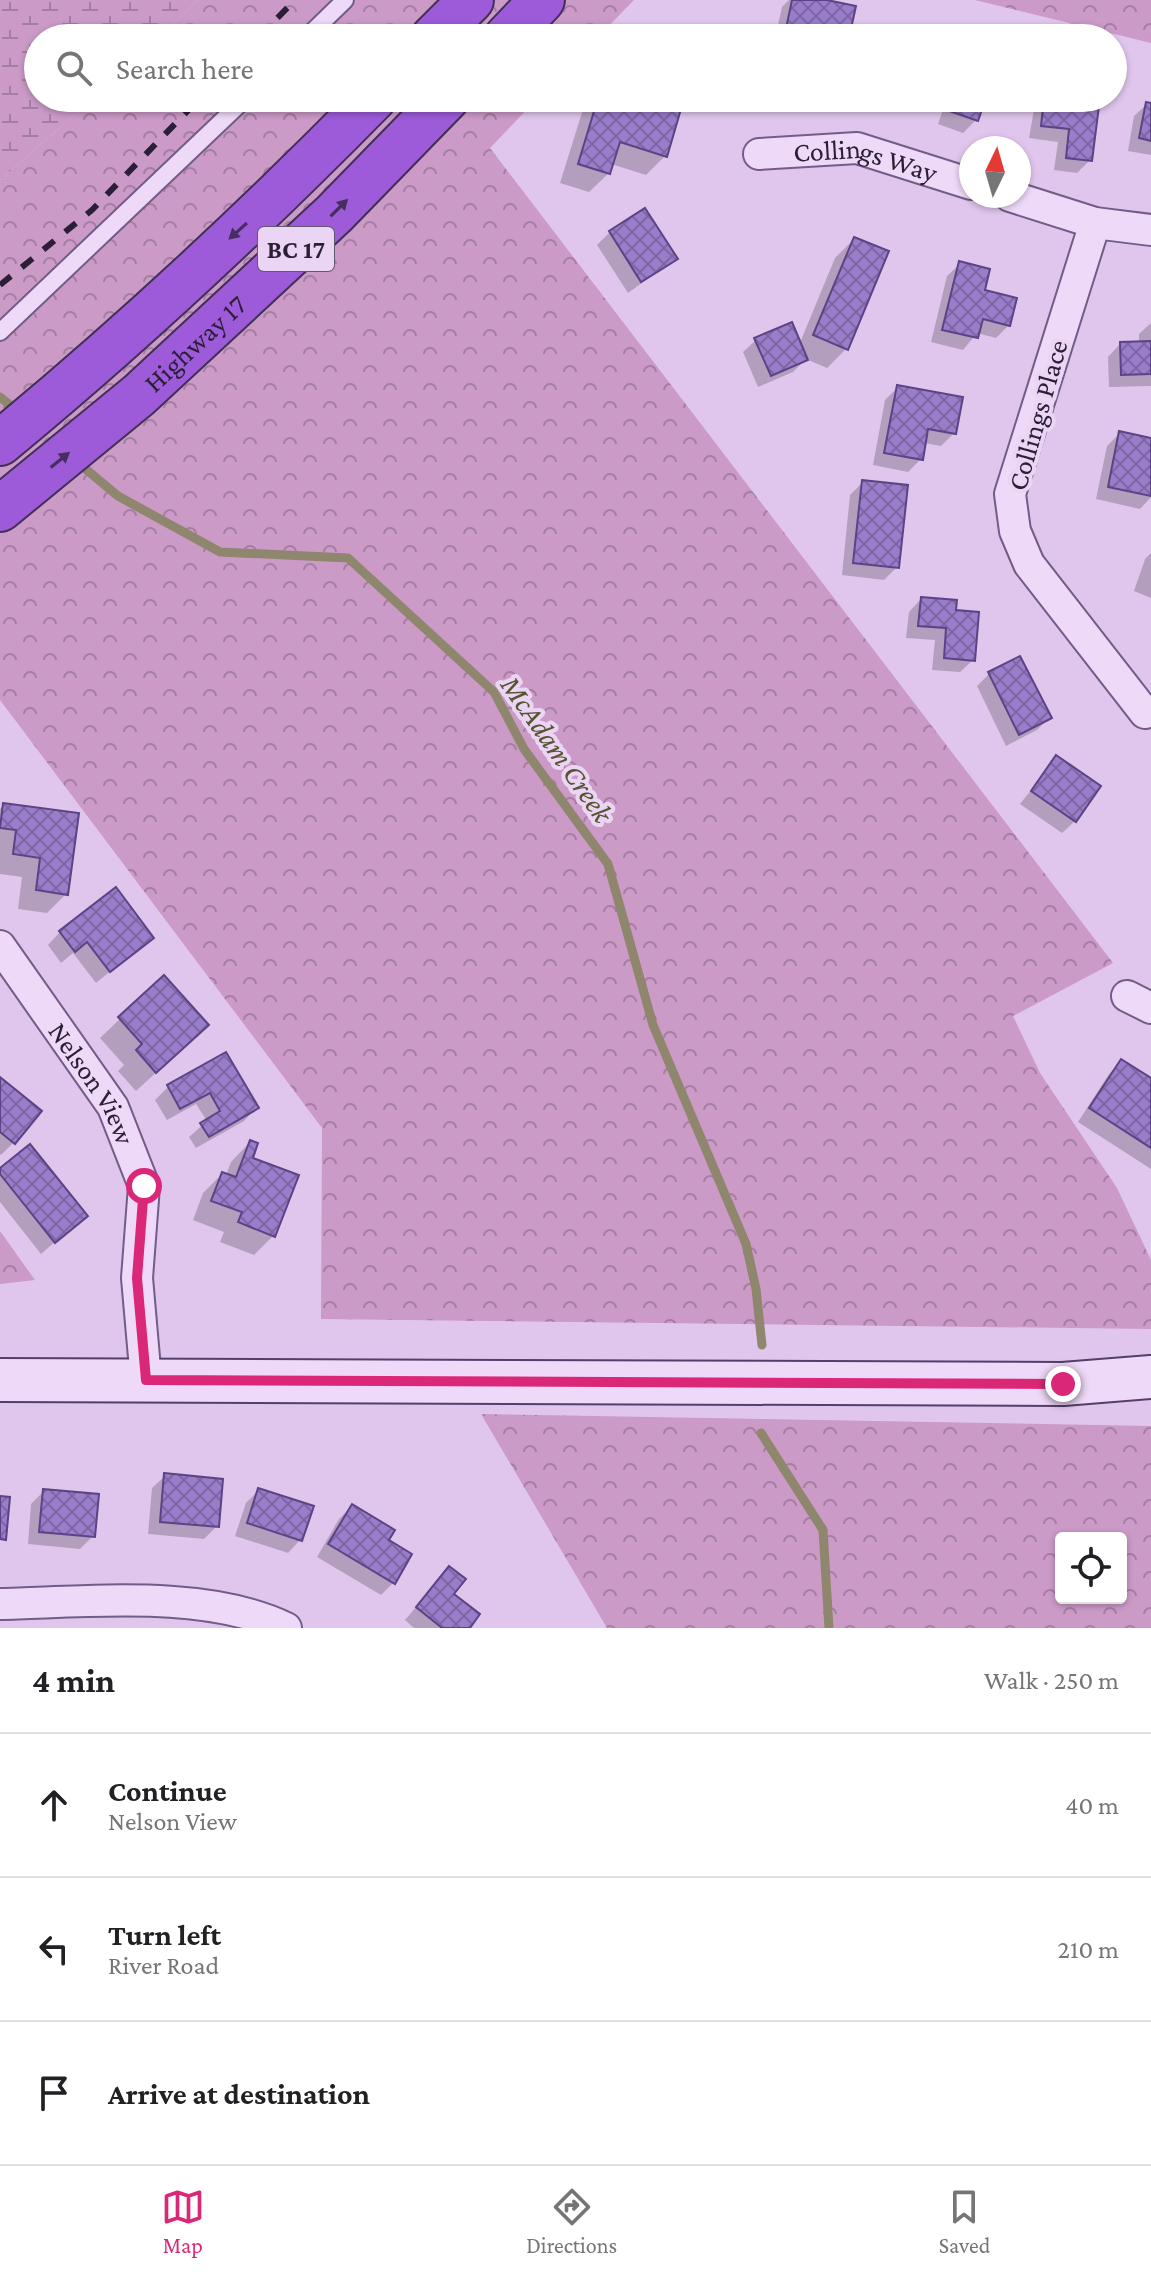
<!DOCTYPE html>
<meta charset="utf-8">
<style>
body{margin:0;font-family:"Crimson Pro",serif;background:#f6f6f6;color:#202124}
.controls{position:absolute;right:24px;bottom:24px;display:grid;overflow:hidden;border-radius:8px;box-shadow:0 2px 6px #0004}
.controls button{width:72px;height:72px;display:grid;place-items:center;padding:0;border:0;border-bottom:2px solid #e0e0e0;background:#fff;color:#202124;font:40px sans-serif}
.compass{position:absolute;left:959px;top:136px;width:72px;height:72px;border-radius:50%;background:#fff;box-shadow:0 2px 6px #0004;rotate:5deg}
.stop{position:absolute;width:24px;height:24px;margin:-18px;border:6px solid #db2777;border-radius:50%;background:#fff}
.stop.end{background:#db2777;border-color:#fff;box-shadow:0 2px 8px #0008}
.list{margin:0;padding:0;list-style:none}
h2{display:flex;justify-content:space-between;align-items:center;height:104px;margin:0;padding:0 32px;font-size:34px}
h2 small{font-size:26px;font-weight:400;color:#757577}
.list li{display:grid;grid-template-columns:52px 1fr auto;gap:24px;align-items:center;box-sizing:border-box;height:144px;padding:0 32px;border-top:2px solid #e0e0e0}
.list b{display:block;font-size:30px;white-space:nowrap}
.list p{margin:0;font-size:26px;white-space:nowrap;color:#757577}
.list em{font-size:26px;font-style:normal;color:#757577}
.icon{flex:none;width:44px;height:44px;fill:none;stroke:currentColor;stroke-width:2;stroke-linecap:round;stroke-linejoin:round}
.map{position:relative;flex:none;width:1151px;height:1628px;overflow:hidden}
.search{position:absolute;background:#fff;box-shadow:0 2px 6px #0004;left:24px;right:24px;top:24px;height:88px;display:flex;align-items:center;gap:20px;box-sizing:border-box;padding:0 28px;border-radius:44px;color:#757577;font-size:30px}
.sheet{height:536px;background:#fff}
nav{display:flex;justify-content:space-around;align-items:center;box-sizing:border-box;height:112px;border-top:2px solid #e0e0e0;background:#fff;font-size:22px;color:#757577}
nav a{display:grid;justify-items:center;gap:4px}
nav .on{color:#db2777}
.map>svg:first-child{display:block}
.forest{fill:url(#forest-crowns);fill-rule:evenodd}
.wetland{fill:url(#wetland-marsh)}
.shadow{fill:#0003}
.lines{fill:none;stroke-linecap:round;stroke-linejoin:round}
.stream{stroke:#8f866e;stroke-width:9}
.building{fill:url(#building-cross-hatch);stroke:#5b4386;stroke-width:2}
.lane-casing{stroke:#725c88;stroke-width:20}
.street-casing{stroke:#725c88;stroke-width:34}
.secondary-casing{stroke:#533f6a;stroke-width:46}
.highway-casing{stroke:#403056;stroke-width:48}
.lane{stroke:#eed9f8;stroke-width:16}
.street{stroke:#eed9f8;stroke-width:30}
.secondary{stroke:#eed9f8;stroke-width:42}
.highway{stroke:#9d5ad9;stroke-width:44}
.rail{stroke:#2b1f38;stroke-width:6;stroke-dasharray:14 14;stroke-linecap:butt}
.oneway{fill:#482e60}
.route{stroke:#db2777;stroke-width:10}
.labels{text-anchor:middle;stroke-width:8;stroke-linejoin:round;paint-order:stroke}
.shield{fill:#ebd5f5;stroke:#655671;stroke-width:2}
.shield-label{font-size:26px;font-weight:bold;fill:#2b1f38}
.street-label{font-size:28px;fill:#2b1f38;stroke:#ebd5f5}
.water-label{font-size:30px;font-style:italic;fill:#58542f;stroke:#ebd5f5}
</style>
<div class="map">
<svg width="1151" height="1628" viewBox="0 0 1151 1628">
<defs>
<pattern id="forest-crowns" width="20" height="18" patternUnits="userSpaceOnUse" patternTransform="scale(2)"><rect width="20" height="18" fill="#cb9ac7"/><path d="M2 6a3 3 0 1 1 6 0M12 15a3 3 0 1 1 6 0" fill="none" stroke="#a57da3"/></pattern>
<pattern id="wetland-marsh" width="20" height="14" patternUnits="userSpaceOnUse" patternTransform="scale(2)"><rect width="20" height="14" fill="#cb9ac7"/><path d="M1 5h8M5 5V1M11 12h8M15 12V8" fill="none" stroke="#a57da3"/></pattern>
<pattern id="building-cross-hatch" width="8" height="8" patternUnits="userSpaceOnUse" patternTransform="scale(2)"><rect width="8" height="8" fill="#9a7dca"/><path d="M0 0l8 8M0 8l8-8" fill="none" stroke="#7e66a5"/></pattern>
</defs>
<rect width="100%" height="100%" fill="#e0c6ed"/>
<g class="forest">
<polygon points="198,0 634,0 597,38 159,38"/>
<polygon points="975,0 1151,0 1151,43"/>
<polygon points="94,98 538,98 490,148 1113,963 1013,1016 1040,1073 1117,1188 1151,1260 1151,1329 321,1319 322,1128 0,700 0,180"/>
<polygon points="0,1231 35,1280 0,1284"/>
<path d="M481 1414 1151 1426V1628H607ZM1061 1538H1121V1598H1061Z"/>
</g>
<polygon class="wetland" points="0,0 198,0 159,38 38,38 38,98 94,98 0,180"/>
<g class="shadow">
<polygon points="789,0 818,0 847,38 775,38 782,7"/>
<polygon points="592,98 638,98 665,156 646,175 611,164 609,173 589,192 560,183 584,106"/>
<polygon points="947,98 1010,98 1002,106 983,99 976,120 963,133 938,124"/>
<polygon points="1036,98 1098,98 1090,160 1077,173 1054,170 1058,142 1029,138"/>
<polygon points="1147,104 1151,105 1151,155 1128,151 1134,116"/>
<polygon points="610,232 675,259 628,293 597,245"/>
<polygon points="854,239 847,348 827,368 806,359 793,372 758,387 743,352 756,340 799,345 835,258"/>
<polygon points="960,264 1009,325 996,338 977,333 963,350 931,342 947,276"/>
<polygon points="1151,323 1151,386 1109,387 1108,357 1120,344 1139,343 1139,334"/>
<polygon points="898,387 954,433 941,446 924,443 921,459 908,472 873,465 885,400"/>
<polygon points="1120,433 1151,440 1151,497 1140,509 1096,499 1107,446"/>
<polygon points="863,482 897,567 884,580 842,575 850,495"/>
<polygon points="1151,553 1151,598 1134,591 1145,559"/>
<polygon points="921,599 954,611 973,660 960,672 932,670 935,640 906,638 909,612"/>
<polygon points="989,674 1049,718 1037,730 1006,746 977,686"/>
<polygon points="1057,758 1075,821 1062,833 1020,804"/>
<polygon points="4,805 66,894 47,913 18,909 22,877 0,874 0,809"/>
<polygon points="60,932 152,937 96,983 73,953 61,963 48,945"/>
<polygon points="163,978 187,1044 136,1091 118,1071 124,1065 100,1038"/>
<polygon points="226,1054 256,1108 244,1121 196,1148 189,1137 207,1121 196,1104 167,1120 155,1100 168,1087"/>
<polygon points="1122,1061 1151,1080 1151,1169 1078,1122 1109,1074"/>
<polygon points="0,1079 13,1143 1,1155 0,1154"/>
<polygon points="250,1142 250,1159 273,1236 254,1255 220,1242 224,1232 193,1220 203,1193 222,1174 226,1175 231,1162"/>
<polygon points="0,1171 85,1216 41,1254 0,1202"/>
<polygon points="165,1476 217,1526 204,1539 148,1534 152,1488"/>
<polygon points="259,1490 300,1540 288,1553 235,1536 246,1503"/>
<polygon points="44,1491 93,1536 80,1549 28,1544 31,1504"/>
<polygon points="352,1506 386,1541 394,1582 381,1595 317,1557 339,1519"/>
<polygon points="449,1568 452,1594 467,1628 414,1628 405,1620"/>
</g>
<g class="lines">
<g class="stream">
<polyline points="0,397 19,412"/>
<polyline points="76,461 118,496 220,552 348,558 494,692 524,749 608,864 653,1025 746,1244 756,1289 762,1345"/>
<polyline points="761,1433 823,1530 829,1628"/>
</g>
</g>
<g class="building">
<polygon points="792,0 827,0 856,6 849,38 784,38"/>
<polygon points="876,28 944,38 874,38"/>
<polygon points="598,98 645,98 681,109 667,157 620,142 610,174 578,164"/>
<polygon points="954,98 986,98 978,121 949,111"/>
<polygon points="1044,98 1100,98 1092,161 1066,158 1069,129 1041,126"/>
<polygon points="1146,102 1151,103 1151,141 1139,138"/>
<polygon points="645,208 678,259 641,282 609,231"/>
<polygon points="854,237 889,251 848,350 813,335"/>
<polygon points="959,261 990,269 985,290 1017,298 1010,326 983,319 978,338 942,330"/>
<polygon points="792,322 808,360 771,376 754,338"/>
<polygon points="1151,341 1151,374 1121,375 1120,342"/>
<polygon points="897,385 963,397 956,434 928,429 923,460 884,453"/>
<polygon points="1119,431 1151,438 1151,496 1108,487"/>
<polygon points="862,480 908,485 899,568 853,563"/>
<polygon points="921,597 957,600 956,610 979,612 975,661 944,658 946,628 918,626"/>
<polygon points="1020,656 1052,718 1019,735 988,672"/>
<polygon points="1056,755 1101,786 1076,822 1031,791"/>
<polygon points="3,803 79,813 68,895 36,890 40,858 13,854 16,830 0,828"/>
<polygon points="116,887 154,938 110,972 87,942 75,952 59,931"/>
<polygon points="164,975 209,1025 156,1073 136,1050 142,1044 118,1017"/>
<polygon points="226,1052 259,1108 209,1137 200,1123 220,1111 210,1093 180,1109 167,1085"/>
<polygon points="1121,1059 1151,1078 1151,1148 1089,1108"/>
<polygon points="0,1077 42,1111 15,1144 0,1132"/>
<polygon points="250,1140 258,1143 253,1158 299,1175 275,1237 238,1222 242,1212 211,1201 222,1172 236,1177"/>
<polygon points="30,1144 88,1216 55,1243 0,1174 0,1168"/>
<polygon points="164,1473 223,1479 219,1527 160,1522"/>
<polygon points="258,1488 314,1506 302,1541 247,1523"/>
<polygon points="43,1489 99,1494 95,1537 39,1532"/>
<polygon points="0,1496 10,1497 6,1540 0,1539"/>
<polygon points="352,1504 395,1530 389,1540 412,1554 395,1584 328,1544"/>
<polygon points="449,1566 466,1579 454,1594 480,1614 470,1628 442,1628 416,1607"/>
</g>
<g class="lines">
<g class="lane-casing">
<g id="lane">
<polyline points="306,38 345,0"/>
<polyline points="0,332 246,98"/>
</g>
</g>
<g class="street-casing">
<g id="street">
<path id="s1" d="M759 154 857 148 971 184"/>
<polyline points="1010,196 1095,223 1151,230"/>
<polyline points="1095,223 1010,494 1015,531 1029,564 1145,713"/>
<path id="s2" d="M0 946 113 1107 144 1186 137 1278 146 1380"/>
<polyline points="1127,996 1151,1008"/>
<path d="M0 1604C88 1602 206 1589 286 1628"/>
</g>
</g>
<g class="secondary-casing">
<polyline id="secondary" points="0,1380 1063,1384 1151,1377"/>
</g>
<g class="highway-casing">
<g id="highway">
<polyline points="433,38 471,0"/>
<polyline points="506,38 542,0"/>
<path d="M0 443C131 335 255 219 374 98"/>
<path id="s3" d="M0 509 139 395 334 214 447 98"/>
</g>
</g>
<use href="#lane" class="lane"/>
<use href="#street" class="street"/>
<use href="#secondary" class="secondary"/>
<use href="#highway" class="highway"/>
<g class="rail">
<polyline points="258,38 295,0"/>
<polyline points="0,285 92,210 200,98"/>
</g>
</g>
<defs><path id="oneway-solid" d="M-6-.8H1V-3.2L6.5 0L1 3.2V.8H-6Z" transform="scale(2)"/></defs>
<g class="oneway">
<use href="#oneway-solid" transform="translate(339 208) rotate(-45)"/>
<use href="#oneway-solid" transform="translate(238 231) rotate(138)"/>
<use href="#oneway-solid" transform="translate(60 460) rotate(-39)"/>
</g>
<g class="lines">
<polyline class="route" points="144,1186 137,1278 146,1380 1063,1384"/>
</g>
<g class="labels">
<rect class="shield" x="258" y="227" width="76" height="44" rx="6"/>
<g class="shield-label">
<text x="296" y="258">BC 17</text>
</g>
<g class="street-label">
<text dy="10" stroke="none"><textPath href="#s1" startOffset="108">Collings Way</textPath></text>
<text dy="10" stroke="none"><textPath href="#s3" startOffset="256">Highway 17</textPath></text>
<text transform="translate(1037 415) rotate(-74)" y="10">Collings Place</text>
<text dy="10" stroke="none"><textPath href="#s2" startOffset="166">Nelson View</textPath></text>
</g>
<g class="water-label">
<text transform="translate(557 749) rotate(55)" y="10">McAdam Creek</text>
</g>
</g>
</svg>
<div class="controls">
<button><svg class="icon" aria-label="locate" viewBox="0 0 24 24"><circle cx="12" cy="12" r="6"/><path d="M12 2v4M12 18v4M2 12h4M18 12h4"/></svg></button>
</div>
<svg class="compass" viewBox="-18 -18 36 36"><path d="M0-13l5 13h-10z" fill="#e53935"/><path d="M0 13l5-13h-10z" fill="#757577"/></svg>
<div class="stop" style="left:144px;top:1186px"></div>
<div class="stop end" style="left:1063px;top:1384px"></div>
<div class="search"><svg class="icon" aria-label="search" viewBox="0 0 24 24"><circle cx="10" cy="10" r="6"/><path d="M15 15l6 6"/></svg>Search here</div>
</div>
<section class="sheet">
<h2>4 min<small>Walk · 250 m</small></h2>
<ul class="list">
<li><svg class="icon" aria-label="ahead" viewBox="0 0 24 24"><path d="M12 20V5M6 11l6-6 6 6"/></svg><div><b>Continue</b><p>Nelson View</p></div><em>40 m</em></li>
<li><svg class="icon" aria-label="left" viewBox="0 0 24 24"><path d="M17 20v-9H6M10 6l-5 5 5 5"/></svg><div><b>Turn left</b><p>River Road</p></div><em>210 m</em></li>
<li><svg class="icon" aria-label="arrive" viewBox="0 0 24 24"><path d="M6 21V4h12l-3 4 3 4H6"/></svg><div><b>Arrive at destination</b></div></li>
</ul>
</section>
<nav>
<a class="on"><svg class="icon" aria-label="map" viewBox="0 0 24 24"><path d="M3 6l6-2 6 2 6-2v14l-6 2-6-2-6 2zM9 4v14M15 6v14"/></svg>Map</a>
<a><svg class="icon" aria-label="directions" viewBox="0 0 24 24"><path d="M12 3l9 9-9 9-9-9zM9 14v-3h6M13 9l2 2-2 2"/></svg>Directions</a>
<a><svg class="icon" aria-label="saved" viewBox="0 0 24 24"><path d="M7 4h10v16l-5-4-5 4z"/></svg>Saved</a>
</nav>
